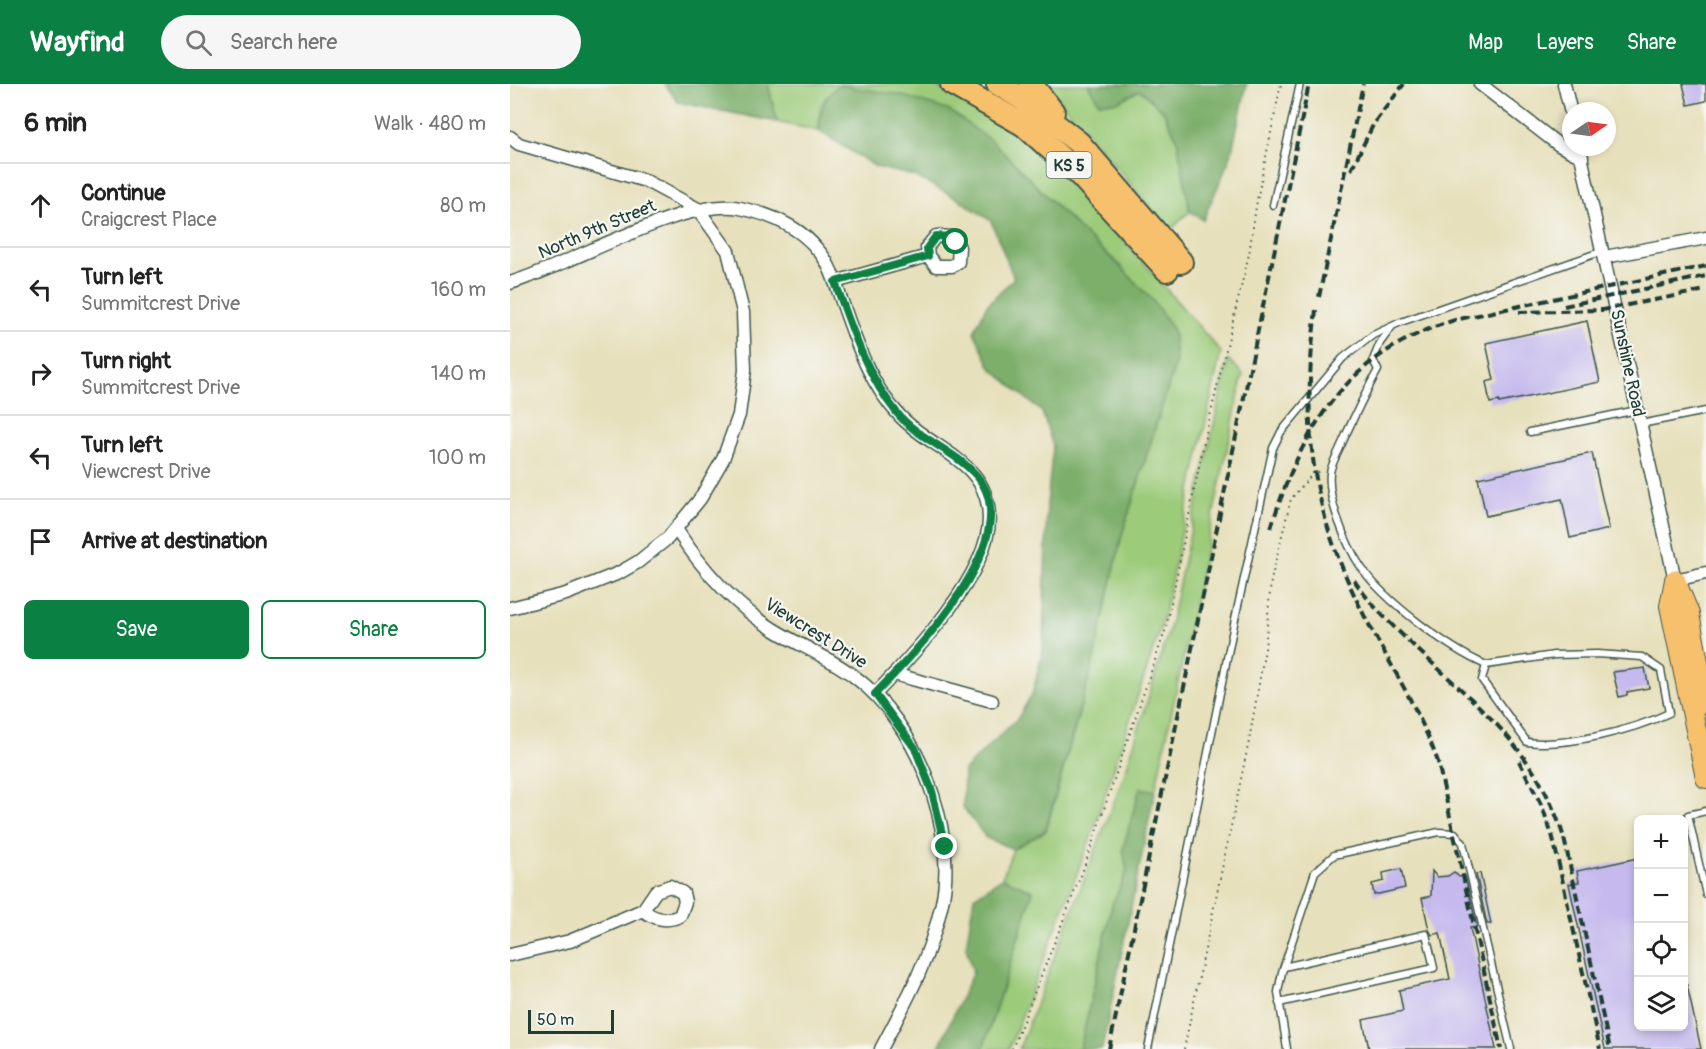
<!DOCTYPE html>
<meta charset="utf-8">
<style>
body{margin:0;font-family:Pangolin,sans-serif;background:#f6f6f6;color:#222}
.controls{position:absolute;right:18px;bottom:18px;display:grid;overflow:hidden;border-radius:9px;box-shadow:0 3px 9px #0003}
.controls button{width:54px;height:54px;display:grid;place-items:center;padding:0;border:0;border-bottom:2px solid #e0e0e0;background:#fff;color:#222;font:30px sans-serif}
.compass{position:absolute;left:1052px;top:18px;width:54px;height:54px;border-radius:50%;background:#fff;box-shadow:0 3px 9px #0003;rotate:77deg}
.scale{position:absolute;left:18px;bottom:15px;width:86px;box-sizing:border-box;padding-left:6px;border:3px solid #1f3d34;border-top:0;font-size:16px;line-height:21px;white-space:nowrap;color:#1f3d34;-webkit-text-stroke:4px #f6f6f2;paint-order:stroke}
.stop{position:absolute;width:18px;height:18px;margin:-14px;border:4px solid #0b8043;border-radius:50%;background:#fff}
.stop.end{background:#0b8043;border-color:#fff;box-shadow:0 2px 6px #0008}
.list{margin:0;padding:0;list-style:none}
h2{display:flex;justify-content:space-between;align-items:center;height:78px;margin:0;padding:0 24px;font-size:26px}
h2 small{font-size:20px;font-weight:400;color:#767676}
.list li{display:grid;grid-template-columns:39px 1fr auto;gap:18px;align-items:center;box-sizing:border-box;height:84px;padding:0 24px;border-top:2px solid #e0e0e0}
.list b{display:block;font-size:22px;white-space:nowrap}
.list p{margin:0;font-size:20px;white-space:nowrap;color:#767676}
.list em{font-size:20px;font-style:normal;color:#767676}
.actions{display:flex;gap:12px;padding:18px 24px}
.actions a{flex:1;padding:14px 0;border:2px solid #0b8043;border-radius:9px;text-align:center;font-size:21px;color:#0b8043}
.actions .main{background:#0b8043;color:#fff}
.icon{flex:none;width:33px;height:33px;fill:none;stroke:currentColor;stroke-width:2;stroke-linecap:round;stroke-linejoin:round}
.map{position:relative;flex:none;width:1196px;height:965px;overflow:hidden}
header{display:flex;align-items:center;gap:36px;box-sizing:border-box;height:84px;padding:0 30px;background:#0b8043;color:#fff}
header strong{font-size:28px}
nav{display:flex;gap:33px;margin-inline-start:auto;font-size:21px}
.search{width:420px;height:54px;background:#f6f6f6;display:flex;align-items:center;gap:15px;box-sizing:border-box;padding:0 21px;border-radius:33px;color:#767676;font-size:22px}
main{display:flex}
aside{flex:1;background:#fff}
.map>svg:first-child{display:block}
.green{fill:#9ccb7a;stroke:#5e8457;stroke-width:1.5}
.forest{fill:#7daf6a;stroke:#4e764f;stroke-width:1.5}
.building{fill:#c5b9ee}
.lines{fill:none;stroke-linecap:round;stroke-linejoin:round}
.lane-casing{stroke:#3d5548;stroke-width:9}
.street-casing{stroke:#3d5548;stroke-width:15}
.primary-casing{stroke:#3d5548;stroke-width:22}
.highway-casing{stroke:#3d5548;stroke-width:26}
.path{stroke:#3d5548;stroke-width:2;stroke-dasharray:1.5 4.5;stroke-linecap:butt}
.lane{stroke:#fff;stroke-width:6}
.street{stroke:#fff;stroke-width:12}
.primary{stroke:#f7c06c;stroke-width:20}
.highway{stroke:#f7c06c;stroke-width:22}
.rail{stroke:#1f3d34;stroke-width:4;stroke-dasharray:9 4.5;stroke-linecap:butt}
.route{stroke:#0b8043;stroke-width:8}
.labels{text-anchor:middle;stroke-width:4.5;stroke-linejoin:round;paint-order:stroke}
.shield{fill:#f6f6f2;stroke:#60746d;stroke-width:1.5}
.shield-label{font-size:16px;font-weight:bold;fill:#1f3d34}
.street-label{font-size:18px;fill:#1f3d34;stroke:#f6f6f2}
</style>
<header>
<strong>Wayfind</strong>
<div class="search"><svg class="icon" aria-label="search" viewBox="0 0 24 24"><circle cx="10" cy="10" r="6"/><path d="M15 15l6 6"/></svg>Search here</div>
<nav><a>Map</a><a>Layers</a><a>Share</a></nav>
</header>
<main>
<aside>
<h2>6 min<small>Walk · 480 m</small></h2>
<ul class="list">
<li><svg class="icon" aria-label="ahead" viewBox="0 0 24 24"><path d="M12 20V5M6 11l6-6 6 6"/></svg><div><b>Continue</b><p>Craigcrest Place</p></div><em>80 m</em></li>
<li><svg class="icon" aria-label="left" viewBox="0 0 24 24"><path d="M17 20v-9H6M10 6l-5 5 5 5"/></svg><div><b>Turn left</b><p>Summitcrest Drive</p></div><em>160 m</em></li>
<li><svg class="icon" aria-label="right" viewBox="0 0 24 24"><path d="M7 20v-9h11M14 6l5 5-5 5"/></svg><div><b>Turn right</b><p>Summitcrest Drive</p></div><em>140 m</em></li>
<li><svg class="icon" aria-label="left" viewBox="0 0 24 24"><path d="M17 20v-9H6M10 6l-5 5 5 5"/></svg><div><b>Turn left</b><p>Viewcrest Drive</p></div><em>100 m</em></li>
<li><svg class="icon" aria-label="arrive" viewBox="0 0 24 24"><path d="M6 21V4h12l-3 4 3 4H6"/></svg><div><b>Arrive at destination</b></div></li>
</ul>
<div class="actions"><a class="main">Save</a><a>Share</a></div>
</aside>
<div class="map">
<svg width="1196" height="965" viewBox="0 0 1196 965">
<rect width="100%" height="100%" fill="#f6f6f2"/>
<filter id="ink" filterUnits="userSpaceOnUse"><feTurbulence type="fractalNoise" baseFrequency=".0167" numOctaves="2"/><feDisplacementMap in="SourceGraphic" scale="12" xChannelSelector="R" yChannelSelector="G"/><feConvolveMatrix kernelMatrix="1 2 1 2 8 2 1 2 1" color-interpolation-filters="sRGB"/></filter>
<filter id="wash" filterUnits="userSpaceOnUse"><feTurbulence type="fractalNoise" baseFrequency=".008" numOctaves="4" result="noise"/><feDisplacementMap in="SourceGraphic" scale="24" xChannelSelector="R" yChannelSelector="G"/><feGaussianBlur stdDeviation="1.35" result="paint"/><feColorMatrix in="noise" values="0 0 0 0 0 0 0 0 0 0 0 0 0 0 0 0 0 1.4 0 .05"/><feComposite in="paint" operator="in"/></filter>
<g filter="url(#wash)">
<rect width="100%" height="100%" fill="#e7e0bc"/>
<g class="green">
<polygon points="258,0 421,0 461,20 518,59 550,88 612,154 711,268 652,539 580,756 499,965 473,965 523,807 492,794 503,765 536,747 582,583 613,447 666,278 663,246 610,181 570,146 483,58 316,13 310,24 309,47 267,38"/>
<polygon points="536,0 578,0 589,18 607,18 630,6 654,28 667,55 680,127 660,147"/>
<polygon points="718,275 733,290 656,655 645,707 630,704 613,765 617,787 602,821 570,965 509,965 615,689 659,546"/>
</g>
<g class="forest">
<polygon points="155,0 258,0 267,38 168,18"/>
<polygon points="578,0 737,0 720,75 693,136 680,127 667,55 654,28 630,6 607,18 589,18"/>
<path d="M328 1 390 11 440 27 483 58 570 146 609 181 644 218 663 246 666 277 613 447 582 583 535 747 503 765 476 754 453 723 454 686 508 634 523 608 533 566 537 419 543 362 532 328 481 284 464 248 477 221 504 194 481 137 445 113 404 92 366 83 309 47C310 26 313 16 328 1Z"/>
<polygon points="630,704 645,707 592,965 570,965 602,821 617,787 613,765"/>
<polygon points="492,794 523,807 473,965 428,965 463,888 456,863 464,813"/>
</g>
<g id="blocks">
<g class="building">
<polygon points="1173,0 1196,0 1196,17 1178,21"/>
<polygon points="1077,237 1090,298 989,319 989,317 980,319 976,298 984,296 976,259"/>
<polygon points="1082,369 1099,445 1060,454 1052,415 976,432 968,394"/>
<polygon points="1135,584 1139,604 1117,608 1117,611 1109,613 1103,588"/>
<polygon points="1128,774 1128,942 1173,942 1173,901 1177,901 1191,965 1095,965 1059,800 1069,798 1067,787"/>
<polygon points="891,785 895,804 864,811 862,800 874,797 873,789"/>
<polygon points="922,787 927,793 938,792 944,788 949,793 955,792 967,843 960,844 986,965 859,965 853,936 893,927 889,906 940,895 930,849 922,851 919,846 912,814 921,812"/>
<polygon points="970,789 981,840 977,840 966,790"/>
</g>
</g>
</g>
<g filter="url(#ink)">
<use href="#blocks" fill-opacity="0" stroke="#3d5548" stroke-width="1.5"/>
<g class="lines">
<g class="lane-casing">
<g id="lane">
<polyline points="763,121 790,0"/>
<path d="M881 244 870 259 863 276 868 286C854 311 842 337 830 364 827 371 821 381 820 389 817 415 836 461 851 483 873 516 939 565 976 581"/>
<polyline points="1131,340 1196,327"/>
<polyline points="1020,348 1127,326"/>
<path d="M1087 570 1132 573 1151 586 1159 629C1123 646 1057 663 1017 658L972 596 976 581 1044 571Z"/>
<polyline points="1196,727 1178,731 1196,811"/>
<polyline points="769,919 924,884 916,850 774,883"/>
<polyline points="638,965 725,535 763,364 771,348 833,274 863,251 891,238 1093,167"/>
<polyline points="777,965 768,908 772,888 805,788 824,771 929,748 945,749 953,759 1001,965"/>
</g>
</g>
<g class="street-casing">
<g id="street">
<polyline points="970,0 1049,61 1072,73"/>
<polyline points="1054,0 1061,29"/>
<polyline points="0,53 9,60 136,97 188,125 218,167 233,228 235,286 229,331 213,375 190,415 158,454 128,478 109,489 56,510 0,524"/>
<polyline points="1069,63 1165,496 1196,489"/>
<polyline points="1095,173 1196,154"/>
<polyline points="325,198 418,172 426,182 442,182 448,178 449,163 441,153 426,152 417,163 418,172"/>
<path d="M0 199C59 182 174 113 230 124 259 130 289 142 308 166 320 179 325 198 331 215 346 256 358 298 389 331 423 368 479 376 479 435 479 491 403 571 365 610"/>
<path d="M166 445C192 485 222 520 263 545 290 562 319 573 345 593 406 638 448 745 432 819 420 874 397 916 371 965"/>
<polyline points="384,590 482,617"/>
<path d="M160 802 173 809 175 818 170 832C157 838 143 835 133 826L146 807Z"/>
<polyline points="0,871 60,857 133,826"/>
</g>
</g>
<g class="primary-casing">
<g id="primary">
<polyline points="1165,496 1160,522 1196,694"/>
<polyline points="1165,496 1179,530 1196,620"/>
</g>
</g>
<g class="highway-casing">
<g id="highway">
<polyline points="442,0 514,41 571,92 657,186"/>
<polyline points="488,0 514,16 569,59 671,178"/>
<polyline points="521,0 543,28"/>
</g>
</g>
<g class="path">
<polyline points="502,965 572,789 656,544 695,353 739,170 747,116 771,0"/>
<polyline points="674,965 739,657 755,565 761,496 781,415 804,388 811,388"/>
</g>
<use href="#lane" class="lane"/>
<use href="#street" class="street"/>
<use href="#primary" class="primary"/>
<use href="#highway" class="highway"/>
<g class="rail">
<polyline points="841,86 864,39 894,0"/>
<polyline points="809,213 853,0"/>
<polyline points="1054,222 1196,192"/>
<path d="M806 226C791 346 800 426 856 535 881 582 910 627 928 678L991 965"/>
<polyline points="1009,228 1092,226 1196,206"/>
<path d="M761 444C792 343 838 268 945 236L1196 182"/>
<path d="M844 496C861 522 884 543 906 564 970 624 1027 666 1054 754L1100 965"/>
<polyline points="1009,677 1032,722 1043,754 1090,965"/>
<polyline points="599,965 799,0"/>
</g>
</g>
</g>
<g class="lines" filter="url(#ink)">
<path class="route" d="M435 763 422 707 405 664 365 610C405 569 520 451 466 391 444 366 408 355 387 329 355 289 342 244 325 198L418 172 417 164 426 152 441 153 446 158"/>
</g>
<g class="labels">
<rect class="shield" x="536.5" y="68" width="45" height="26" rx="4.5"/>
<g class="shield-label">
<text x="559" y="87">KS 5</text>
</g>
<g class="street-label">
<text transform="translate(87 145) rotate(-23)" y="6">North 9th Street</text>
<text transform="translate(1118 279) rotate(78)" y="6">Sunshine Road</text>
<text transform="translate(306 549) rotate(32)" y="6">Viewcrest Drive</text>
</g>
</g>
</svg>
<div class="controls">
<button>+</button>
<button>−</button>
<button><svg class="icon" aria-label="locate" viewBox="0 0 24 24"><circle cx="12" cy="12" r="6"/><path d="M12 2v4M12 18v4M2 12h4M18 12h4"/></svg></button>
<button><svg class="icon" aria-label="layers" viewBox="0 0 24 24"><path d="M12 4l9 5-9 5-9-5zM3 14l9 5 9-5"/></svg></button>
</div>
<svg class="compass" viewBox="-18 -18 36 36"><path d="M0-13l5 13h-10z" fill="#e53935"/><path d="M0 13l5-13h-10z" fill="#767676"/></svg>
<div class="scale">50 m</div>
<div class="stop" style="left:446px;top:158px"></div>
<div class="stop end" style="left:435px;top:763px"></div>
</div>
</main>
